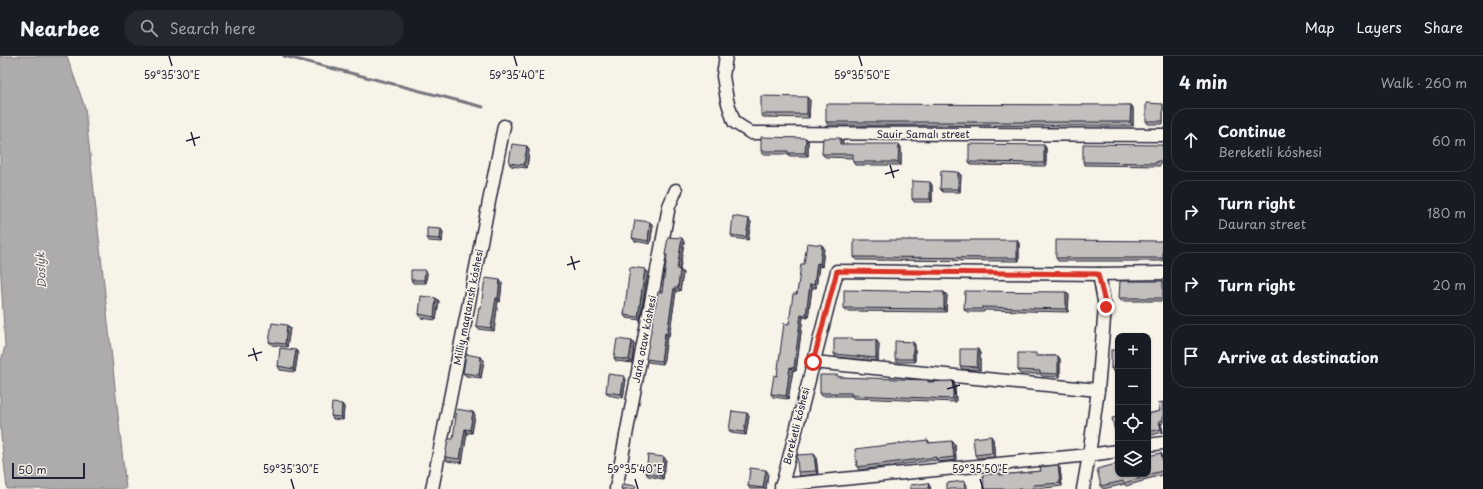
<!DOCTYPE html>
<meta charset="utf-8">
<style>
body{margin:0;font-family:"Playpen Sans",sans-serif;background:#242831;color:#f1f3f6}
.controls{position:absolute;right:12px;bottom:12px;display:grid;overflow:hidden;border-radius:8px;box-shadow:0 1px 3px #0004}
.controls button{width:36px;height:36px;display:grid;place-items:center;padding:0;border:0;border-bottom:1px solid #363941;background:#171b24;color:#f1f3f6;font:20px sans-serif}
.scale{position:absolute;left:12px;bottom:10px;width:73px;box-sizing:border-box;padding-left:4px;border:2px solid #22223b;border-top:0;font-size:11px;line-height:14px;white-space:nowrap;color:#22223b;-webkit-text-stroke:3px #f7f3e8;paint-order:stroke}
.stop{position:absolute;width:12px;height:12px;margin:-9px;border:3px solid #d93025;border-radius:50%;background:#fff}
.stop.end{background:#d93025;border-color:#fff;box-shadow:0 1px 4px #0008}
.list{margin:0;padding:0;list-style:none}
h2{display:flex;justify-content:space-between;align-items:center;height:52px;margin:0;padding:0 16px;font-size:17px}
h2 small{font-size:13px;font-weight:400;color:#9ea1a6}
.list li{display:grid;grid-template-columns:26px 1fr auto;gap:12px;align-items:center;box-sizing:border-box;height:64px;margin:0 8px 8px;padding:0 8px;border:1px solid #363941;border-radius:16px}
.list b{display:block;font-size:15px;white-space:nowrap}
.list p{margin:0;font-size:13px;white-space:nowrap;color:#9ea1a6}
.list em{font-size:13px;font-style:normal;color:#9ea1a6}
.icon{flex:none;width:22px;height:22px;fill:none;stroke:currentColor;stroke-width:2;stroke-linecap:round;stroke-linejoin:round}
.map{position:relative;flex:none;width:1163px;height:433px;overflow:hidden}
header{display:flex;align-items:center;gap:24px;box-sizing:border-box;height:56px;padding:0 20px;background:#171b24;border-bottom:1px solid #363941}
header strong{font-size:19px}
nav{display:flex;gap:22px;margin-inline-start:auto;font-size:14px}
.search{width:280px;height:36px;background:#242831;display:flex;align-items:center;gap:10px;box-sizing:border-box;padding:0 14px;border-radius:22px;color:#9ea1a6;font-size:15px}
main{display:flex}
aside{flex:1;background:#171b24}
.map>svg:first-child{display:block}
.water{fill:#aeabad;stroke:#76747f}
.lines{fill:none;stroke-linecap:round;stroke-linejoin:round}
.stream{stroke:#76747f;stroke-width:3}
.minor-casing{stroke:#22223b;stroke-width:15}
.minor{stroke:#f7f3e8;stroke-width:12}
.wall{fill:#a7a4a3;stroke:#22223b}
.shaded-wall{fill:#888684;stroke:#22223b}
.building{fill:#c2bfbd;stroke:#22223b}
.route{stroke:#d93025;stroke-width:5}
.ticks{fill:none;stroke:#22223b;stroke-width:1.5}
.labels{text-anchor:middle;stroke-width:3;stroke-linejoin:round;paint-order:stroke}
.street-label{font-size:10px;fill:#22223b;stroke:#f7f3e8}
.water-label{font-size:11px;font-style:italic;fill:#535263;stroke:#f7f3e8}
.ticks-label{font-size:10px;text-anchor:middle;fill:#22223b;stroke:#f7f3e8;stroke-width:3;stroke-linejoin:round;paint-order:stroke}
</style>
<header>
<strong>Nearbee</strong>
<div class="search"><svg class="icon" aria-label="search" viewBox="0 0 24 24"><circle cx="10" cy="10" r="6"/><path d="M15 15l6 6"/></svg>Search here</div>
<nav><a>Map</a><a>Layers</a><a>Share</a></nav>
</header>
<main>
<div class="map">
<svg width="1163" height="433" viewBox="0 0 1163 433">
<rect width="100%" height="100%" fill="#f7f3e8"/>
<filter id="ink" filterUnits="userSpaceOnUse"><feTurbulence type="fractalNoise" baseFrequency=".025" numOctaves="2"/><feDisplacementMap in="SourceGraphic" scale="8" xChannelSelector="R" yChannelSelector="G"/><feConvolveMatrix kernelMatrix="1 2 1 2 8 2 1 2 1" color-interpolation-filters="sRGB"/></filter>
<g filter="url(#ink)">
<polygon class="water" points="0,0 67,0 85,52 126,433 7,433 0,370 0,309 5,290 0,204"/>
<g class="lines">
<polyline class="stream" points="284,0 483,51"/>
<g class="minor-casing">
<g id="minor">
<polyline points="726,0 723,20 727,44 734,66 751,77 1163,79"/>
<polyline points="813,306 1098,334"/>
<polyline points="1148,389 1163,387"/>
<polyline points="781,429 1089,399 1118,395"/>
<polyline points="432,433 504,70"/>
<polyline points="616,433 669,150 676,134"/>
<polyline points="781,433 837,215 1099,218 1163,217"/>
<polyline points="1083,433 1089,399 1098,334 1105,251 1099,218"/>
</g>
</g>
<use href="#minor" class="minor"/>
</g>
<g class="wall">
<polygon points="810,44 809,62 763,61 761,58"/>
<polygon points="1163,48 1163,68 1148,68 1146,65"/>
<polygon points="1131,49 1133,52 1133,70 828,69 826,66"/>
<polygon points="806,82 808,85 808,100 790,100 789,98 763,98 761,95"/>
<polygon points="840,82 843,85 842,88 901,91 901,109 855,109 853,106 853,102 825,101 822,98"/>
<polygon points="1044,89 1046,92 1046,110 971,109 969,106"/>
<polygon points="1163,89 1163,108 1160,108 1160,110 1085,109 1083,106"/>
<polygon points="527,90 529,94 527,112 511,110 509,107"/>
<polygon points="958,116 961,119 960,136 943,136 940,133"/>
<polygon points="932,129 932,146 914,146 912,143"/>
<polygon points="650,166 653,169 650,188 635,185 632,182"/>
<polygon points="751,166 748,184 733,182 731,179"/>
<polygon points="443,176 442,186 429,185 427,182"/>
<polygon points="1163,185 1163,205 1058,205 1056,202"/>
<polygon points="684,186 680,213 683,217 680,235 676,235 669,281 667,281 663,308 648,306 646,303 662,236 667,202 665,199"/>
<polygon points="1019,187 1019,205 856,204 854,201"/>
<polygon points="822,189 824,192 822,211 819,210 816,232 812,232 808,262 803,261 796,315 793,314 788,343 773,341 771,338 777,320 789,268 804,208"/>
<polygon points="645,213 648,216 640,264 626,262 624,259"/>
<polygon points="425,214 427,217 426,227 413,227 411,224"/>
<polygon points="1163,225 1163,245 1121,245 1119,242"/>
<polygon points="502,227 500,246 498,245 494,275 478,273 476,270 481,251"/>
<polygon points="944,236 947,239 946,256 846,255 844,252"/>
<polygon points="1066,236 1069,239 1068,256 984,254 984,256 967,256 964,253"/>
<polygon points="439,245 436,264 421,262 419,258"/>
<polygon points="290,272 287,291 272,289 269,286"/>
<polygon points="852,282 853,284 876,284 879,288 878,305 836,301 834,298"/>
<polygon points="632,285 634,288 632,307 616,305 614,302"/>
<polygon points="913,286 915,289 915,306 897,306 895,303"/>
<polygon points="1118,294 1118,315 1113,315 1111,312"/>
<polygon points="298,297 295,316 280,314 278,310"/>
<polygon points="980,297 980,314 962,313 960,310"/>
<polygon points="1038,300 1058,300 1060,303 1060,321 1042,320 1040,318 1020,318 1018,314"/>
<polygon points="484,304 481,322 466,320 463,317"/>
<polygon points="840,321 929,326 953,325 955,329 956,346 853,342 852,340 822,340 820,337"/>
<polygon points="626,323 623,342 608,339 606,336"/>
<polygon points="1163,346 1163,367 1161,368 1163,376 1148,380 1148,358 1160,355"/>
<polygon points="342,348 344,351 343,364 333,363 331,360"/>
<polygon points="747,357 749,360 746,379 731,377 729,374"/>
<polygon points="475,359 472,377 467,377 462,407 447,405 445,401 453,383"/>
<polygon points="993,383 995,401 977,402 975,399"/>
<polygon points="928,384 930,387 955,388 956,404 938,406 937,404 859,414 857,411"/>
<polygon points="1161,397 1163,400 1163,419 1143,424 1143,425 1126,430 1125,428 1103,433 1101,430 1116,408 1117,410 1118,418"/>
<polygon points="814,398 816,401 818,418 800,420 798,416"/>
<polygon points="666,404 663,423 648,420 646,417"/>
<polygon points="1060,412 1062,430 1036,433 984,433 1000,417 1001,419 1041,415"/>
<polygon points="766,414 768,417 766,433 750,433 748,430"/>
</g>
<g class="shaded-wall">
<polygon points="807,41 810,44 809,62 807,58"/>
<polygon points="1131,49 1133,52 1133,70 1130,66"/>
<polygon points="806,82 808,85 808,100 805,97"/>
<polygon points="840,82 843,85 842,91 840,88"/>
<polygon points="899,88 901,91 901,109 898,106"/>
<polygon points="1044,89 1046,92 1046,110 1044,107"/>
<polygon points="527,90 529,94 527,112 524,109"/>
<polygon points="958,116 961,119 960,136 958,133"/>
<polygon points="930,126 932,129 932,146 930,143"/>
<polygon points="749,163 751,166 748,184 746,181"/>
<polygon points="650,166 653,169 650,188 648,185"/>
<polygon points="441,173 443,176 442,186 440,183"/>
<polygon points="682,182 684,186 679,216 677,213"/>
<polygon points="1017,184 1019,187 1019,205 1017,202"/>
<polygon points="822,189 824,192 822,211 820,208"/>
<polygon points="817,207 819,210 816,232 814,229"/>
<polygon points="645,213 648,216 640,264 638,261"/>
<polygon points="425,214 427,217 426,227 424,224"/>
<polygon points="680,214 683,217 680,235 678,232"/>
<polygon points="500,224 502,227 500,246 498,242"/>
<polygon points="810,228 812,232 808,262 806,259"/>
<polygon points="674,232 676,235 669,281 667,278"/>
<polygon points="944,236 947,239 946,256 944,253"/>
<polygon points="1066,236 1069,239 1068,256 1066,253"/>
<polygon points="436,242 439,245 436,264 434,261"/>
<polygon points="496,242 498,245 494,275 491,272"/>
<polygon points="801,258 803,261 796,315 794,312"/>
<polygon points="287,269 290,272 287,291 285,288"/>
<polygon points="665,277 667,281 663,308 661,305"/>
<polygon points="876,284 879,288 878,305 876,302"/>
<polygon points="632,285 634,288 632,307 629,304"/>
<polygon points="913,286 915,289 915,306 913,303"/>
<polygon points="978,293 980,297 980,314 977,311"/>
<polygon points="296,294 298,297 295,316 293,313"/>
<polygon points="1058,300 1060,303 1060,321 1058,318"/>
<polygon points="481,301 484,304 481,322 479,319"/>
<polygon points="790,311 793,314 788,343 786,340"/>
<polygon points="624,320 626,323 623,342 621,338"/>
<polygon points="953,325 955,329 956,346 953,343"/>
<polygon points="342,348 344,351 343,364 341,361"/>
<polygon points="473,356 475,359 472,377 470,374"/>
<polygon points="747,357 749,360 746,379 744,376"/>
<polygon points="1159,365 1161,368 1163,376 1161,373"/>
<polygon points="465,373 467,377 462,407 460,403"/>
<polygon points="991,380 993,383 995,401 992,397"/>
<polygon points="952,385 955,388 956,404 954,401"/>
<polygon points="814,398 816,401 818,418 816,415"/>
<polygon points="664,401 666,404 663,423 661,420"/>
<polygon points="1058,409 1060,412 1062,430 1060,427"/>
<polygon points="766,414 768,417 766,433 764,433 763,432"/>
<polygon points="964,425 967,429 967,433 965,433"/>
<polygon points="928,427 930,430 931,433 929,433"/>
</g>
<g class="building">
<polygon points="761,40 807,41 807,58 761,58"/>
<polygon points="1146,47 1163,48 1163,65 1146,65"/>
<polygon points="826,48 1131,49 1130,66 826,66"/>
<polygon points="761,81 806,82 805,97 788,97 788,95 761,95"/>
<polygon points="823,82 840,82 840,88 899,88 898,106 853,106 853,98 822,98"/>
<polygon points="512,88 527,90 524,109 509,107"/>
<polygon points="969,88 1044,89 1044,107 969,106"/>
<polygon points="1083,88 1163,89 1163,105 1157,105 1157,107 1083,106"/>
<polygon points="941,115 958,116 958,133 940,133"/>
<polygon points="912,125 930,126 930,143 912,143"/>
<polygon points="733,160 749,163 746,181 731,179"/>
<polygon points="635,164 650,166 648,185 632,182"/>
<polygon points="427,172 441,173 440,183 427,182"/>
<polygon points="668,181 682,182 677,213 680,214 678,232 674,232 667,278 665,277 661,305 646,303 658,236 662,236 667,199 665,199"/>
<polygon points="854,184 1017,184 1017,202 854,201"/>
<polygon points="1056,184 1163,185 1163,202 1056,202"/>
<polygon points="807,187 822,189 820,208 817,207 814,229 810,228 806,259 801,258 794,312 790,311 786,340 771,338 774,319 777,320 784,267 789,268 793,238 797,238 801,208 804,208"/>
<polygon points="630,211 645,213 638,261 624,259"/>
<polygon points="411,214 425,214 424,224 411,224"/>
<polygon points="485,222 500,224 498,242 496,242 491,272 476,270 479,251 481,251"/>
<polygon points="1120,225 1163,225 1163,242 1119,242"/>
<polygon points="844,234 944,236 944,253 844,252"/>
<polygon points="965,235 1066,236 1066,253 982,251 982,253 964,253"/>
<polygon points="421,240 436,242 434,261 419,258"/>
<polygon points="272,267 287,269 285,288 269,286"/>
<polygon points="834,282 852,282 852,284 876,284 876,302 834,298"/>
<polygon points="617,283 632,285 629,304 614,302"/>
<polygon points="895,285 913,286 913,303 895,303"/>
<polygon points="280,292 296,294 293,313 278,310"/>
<polygon points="960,293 978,293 977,311 960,310"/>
<rect x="1111" y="294" width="7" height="18"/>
<polygon points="1018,297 1036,297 1036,300 1058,300 1058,318 1040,317 1040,315 1018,314"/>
<polygon points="466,298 481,301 479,319 463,317"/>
<polygon points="608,318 624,320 621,338 606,336"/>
<polygon points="820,319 838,319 838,321 928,324 928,326 953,325 953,343 851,339 851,337 820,337"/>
<polygon points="1163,346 1163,364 1159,365 1161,373 1148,376 1148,358 1160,355 1158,347"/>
<polygon points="332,347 342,348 341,361 331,360"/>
<polygon points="457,353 473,356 470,374 465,373 460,403 445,401 448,383 453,383"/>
<polygon points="732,355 747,357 744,376 729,374"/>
<polygon points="1118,361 1118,379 1116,380 1112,362"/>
<polygon points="991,380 992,397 975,399 973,382"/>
<polygon points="928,384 928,387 952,385 954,401 936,403 936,401 857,411 855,393"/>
<polygon points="1161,397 1163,406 1163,415 1141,420 1141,422 1124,427 1123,425 1101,430 1097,413 1116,408 1116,411 1118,410 1118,418 1148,418 1148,400"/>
<polygon points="814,398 816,415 798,416 797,399"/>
<polygon points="648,399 664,401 661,420 646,417"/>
<polygon points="1058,409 1060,427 1033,429 1034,433 984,433 983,419 1000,417 1000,419 1041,415 1040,411"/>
<polygon points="750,412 766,414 763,432 748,430"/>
<polygon points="964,425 965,433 947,433 947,427"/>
<polygon points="928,427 929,433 911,433 910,429"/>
<polygon points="622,428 636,430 635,433 621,433"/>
</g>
</g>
<g class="lines" filter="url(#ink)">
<polyline class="route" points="813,306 837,215 1098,218 1106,251"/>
</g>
<path class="ticks" d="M169 0 172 10M514 0 517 10M859 0 862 10M191 76 195 90M186 85 200 81M890 109 894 122M885 118 899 114M571 200 575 214M567 209 580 205M253 292 257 305M248 300 262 296M952 324 956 338M947 333 960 329M291 423 294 433M635 423 638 433M980 423 983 433"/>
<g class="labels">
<g class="street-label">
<text x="923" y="82">Sauir Samalı street</text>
<text transform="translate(468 251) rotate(-79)" y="4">Milliy maqtanısh kóshesi</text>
<text transform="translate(644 283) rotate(-79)" y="4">Jańa otaw kóshesi</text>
<text transform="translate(796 370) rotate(-76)" y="4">Bereketli kóshesi</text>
</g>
<g class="water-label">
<text transform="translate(41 214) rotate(-93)" y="4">Doslyk</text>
</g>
</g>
<g class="ticks-label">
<text x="172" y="23">59°35'30"E</text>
<text x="517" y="23">59°35'40"E</text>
<text x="862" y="23">59°35'50"E</text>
<text x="291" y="417">59°35'30"E</text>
<text x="635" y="417">59°35'40"E</text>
<text x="980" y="417">59°35'50"E</text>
</g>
</svg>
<div class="controls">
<button>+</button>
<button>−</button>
<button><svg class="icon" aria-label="locate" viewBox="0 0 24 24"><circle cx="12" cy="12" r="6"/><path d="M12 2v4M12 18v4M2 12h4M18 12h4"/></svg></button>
<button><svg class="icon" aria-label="layers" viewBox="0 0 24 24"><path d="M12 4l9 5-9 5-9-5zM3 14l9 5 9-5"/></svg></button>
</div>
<div class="scale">50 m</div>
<div class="stop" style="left:813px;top:306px"></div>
<div class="stop end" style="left:1106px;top:251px"></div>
</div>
<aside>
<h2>4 min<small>Walk · 260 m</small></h2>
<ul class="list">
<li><svg class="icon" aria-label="ahead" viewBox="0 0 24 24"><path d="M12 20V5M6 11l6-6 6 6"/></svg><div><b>Continue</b><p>Bereketli kóshesi</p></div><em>60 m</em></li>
<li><svg class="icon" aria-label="right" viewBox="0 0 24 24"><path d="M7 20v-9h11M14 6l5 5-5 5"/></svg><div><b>Turn right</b><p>Dauran street</p></div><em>180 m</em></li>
<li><svg class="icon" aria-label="right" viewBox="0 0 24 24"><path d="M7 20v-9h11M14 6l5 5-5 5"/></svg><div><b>Turn right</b></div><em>20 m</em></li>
<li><svg class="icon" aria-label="arrive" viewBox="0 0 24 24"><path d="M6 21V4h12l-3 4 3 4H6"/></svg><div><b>Arrive at destination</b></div></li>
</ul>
</aside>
</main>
